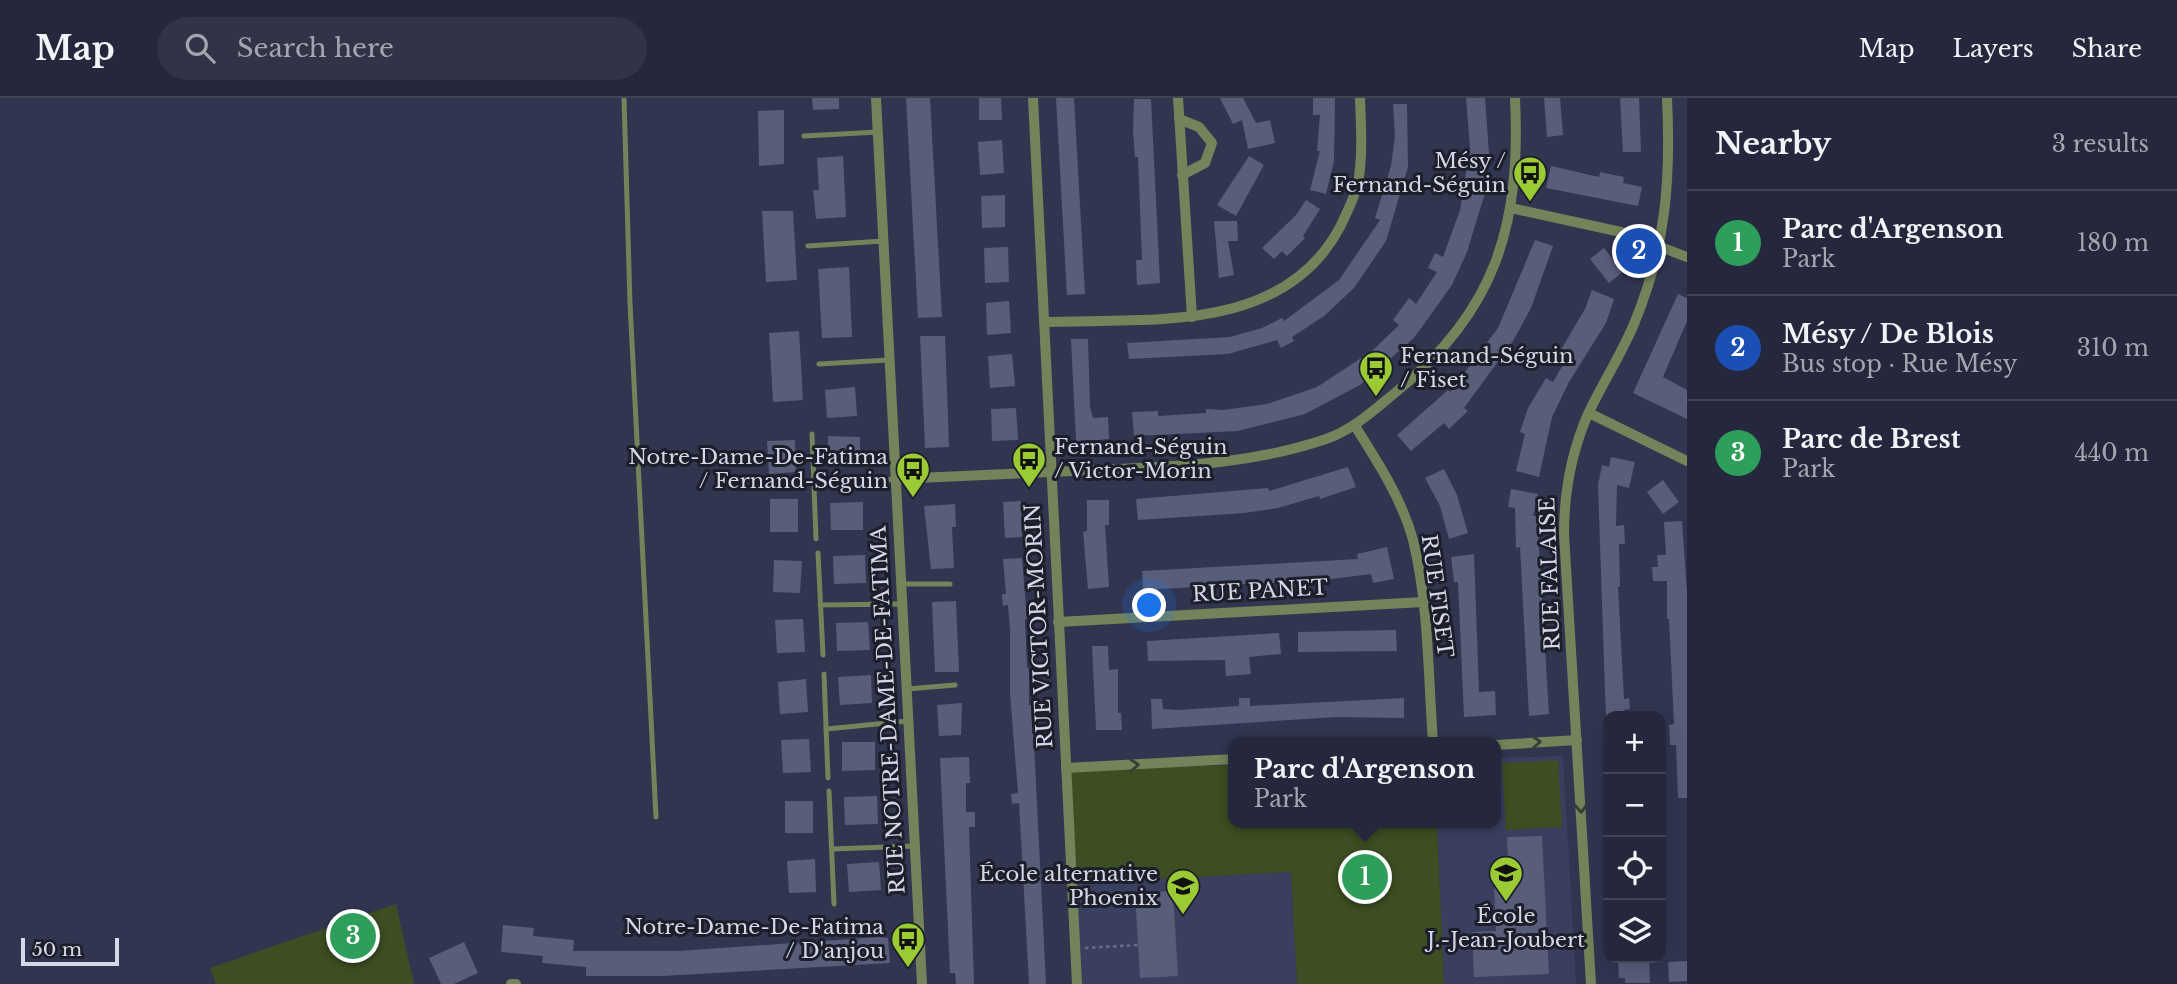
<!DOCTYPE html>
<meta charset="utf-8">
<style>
body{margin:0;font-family:"Libre Baskerville",serif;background:#313447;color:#f1f3f6}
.controls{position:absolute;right:21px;bottom:21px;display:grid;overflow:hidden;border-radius:14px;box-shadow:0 7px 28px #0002}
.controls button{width:63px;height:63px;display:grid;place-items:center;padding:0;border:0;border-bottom:2px solid #424456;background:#25283c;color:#f1f3f6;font:35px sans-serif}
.scale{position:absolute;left:21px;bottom:18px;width:98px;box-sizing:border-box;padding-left:7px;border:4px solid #d4d7e8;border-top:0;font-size:19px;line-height:24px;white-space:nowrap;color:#d4d7e8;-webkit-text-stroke:5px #1c1e2a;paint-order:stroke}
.you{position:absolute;left:1150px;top:508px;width:24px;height:24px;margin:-18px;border:5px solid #fff;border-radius:50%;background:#1a73e8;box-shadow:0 0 0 10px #1a73e833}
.badge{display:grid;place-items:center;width:46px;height:46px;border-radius:50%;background:#d93025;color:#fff;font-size:23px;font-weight:700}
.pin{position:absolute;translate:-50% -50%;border:4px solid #fff;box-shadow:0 2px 7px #0006}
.popup{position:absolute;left:1228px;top:639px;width:273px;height:91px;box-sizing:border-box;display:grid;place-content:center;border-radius:14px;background:#25283c;filter:drop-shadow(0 2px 5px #0005);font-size:23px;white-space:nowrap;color:#a3a6af}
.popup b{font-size:26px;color:#f1f3f6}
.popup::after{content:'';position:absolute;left:50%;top:100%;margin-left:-14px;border:14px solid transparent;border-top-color:#25283c}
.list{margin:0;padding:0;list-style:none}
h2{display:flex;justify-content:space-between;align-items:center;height:91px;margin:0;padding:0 28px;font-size:30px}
h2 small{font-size:23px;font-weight:400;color:#a3a6af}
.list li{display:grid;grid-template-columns:46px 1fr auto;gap:21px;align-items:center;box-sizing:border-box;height:105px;padding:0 28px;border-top:2px solid #424456}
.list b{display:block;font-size:26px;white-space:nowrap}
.list p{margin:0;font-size:23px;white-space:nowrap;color:#a3a6af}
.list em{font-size:23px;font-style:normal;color:#a3a6af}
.icon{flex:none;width:38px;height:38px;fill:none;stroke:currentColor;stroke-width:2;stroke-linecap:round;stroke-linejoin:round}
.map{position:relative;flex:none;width:1687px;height:886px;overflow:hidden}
header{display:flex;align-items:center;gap:42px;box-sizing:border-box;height:98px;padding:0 35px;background:#25283c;border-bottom:2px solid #424456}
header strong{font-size:33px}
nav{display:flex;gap:38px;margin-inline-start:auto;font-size:24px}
.search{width:490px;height:63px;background:#313447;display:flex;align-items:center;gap:18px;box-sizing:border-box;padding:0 24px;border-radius:38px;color:#a3a6af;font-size:26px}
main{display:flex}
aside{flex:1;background:#25283c}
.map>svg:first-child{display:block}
.built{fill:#3a3f60}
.green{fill:#3d4e22}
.building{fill:#585d7a}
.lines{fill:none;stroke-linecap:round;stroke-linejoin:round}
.path{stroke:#6b6f86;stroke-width:2.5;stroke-dasharray:3.5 3.5;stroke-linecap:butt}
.lane{stroke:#73845a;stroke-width:5}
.street{stroke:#73845a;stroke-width:10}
.oneway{stroke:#363d38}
.labels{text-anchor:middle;stroke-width:6;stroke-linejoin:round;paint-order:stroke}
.poi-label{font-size:21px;fill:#d4d7e8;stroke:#1c1e2a;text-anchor:end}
.street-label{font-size:21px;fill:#d4d7e8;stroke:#1c1e2a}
</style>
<header>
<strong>Map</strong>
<div class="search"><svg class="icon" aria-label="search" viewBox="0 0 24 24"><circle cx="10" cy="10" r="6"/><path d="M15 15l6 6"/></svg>Search here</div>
<nav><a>Map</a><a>Layers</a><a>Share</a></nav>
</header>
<main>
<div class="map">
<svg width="1687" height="886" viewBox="0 0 1687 886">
<rect width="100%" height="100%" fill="#313550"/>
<g class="built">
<polygon points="1563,658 1576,886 1444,886 1437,725 1496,725 1496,660"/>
<polygon points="1291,774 1297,886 1077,886 1072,786"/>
</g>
<g class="green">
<polygon points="1558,662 1562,729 1506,732 1502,665"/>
<polygon points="1234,667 1234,725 1437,725 1444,886 1297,886 1291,774 1078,785 1068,672"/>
<polygon points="396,806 414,886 216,886 210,870"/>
</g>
<g class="building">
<polygon points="812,0 839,0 839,11 813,12"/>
<polygon points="906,0 930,0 942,219 918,220"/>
<polygon points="979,0 1001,0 1002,22 979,22"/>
<polygon points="1056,0 1074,0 1085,196 1067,197"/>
<polygon points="1220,0 1243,0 1256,25 1270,22 1275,45 1248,51 1242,22 1233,26"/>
<polygon points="1313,0 1335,0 1334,63 1326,96 1310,92 1320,53 1317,53 1320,17 1313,17"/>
<polygon points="1466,0 1485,0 1489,55 1485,95 1467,154 1452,187 1414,240 1360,287 1305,316 1238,333 1134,338 1132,314 1158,313 1158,318 1206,315 1206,311 1224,312 1267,306 1317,289 1372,253 1399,227 1393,222 1409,200 1416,206 1437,174 1428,170 1435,155 1443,159 1460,112 1470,50"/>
<polygon points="1544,0 1560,0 1563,37 1547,39"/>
<polygon points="1620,0 1639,0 1641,54 1623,54"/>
<polygon points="1134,1 1151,1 1160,185 1137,187 1136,162 1142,162 1138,59 1135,59 1133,33"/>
<polygon points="1393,6 1407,6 1408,69 1386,143 1354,190 1324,218 1292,239 1294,243 1281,250 1277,242 1228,256 1129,261 1127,245 1230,239 1262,230 1282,220 1284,223 1339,182 1380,122 1375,120 1391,68 1395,38"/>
<polygon points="784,12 784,66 759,68 758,13"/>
<polygon points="1002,42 1004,75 980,77 978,44"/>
<polygon points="843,58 846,119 816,121 813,92 819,92 817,60"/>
<polygon points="1249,58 1264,67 1236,118 1217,107"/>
<polygon points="1551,68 1599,79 1600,74 1624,79 1623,85 1642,89 1638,108 1546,90"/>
<polygon points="1005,97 1005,129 982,130 981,98"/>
<polygon points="1306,102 1320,111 1303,138 1305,140 1287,158 1282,153 1274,161 1262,150 1296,117"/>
<polygon points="762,113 793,113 797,182 766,184"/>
<polygon points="1214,123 1237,123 1238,143 1228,143 1234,177 1219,180"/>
<polygon points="1535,142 1553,148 1531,210 1513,243 1464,310 1468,313 1449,331 1444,325 1411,353 1397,337 1448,292 1450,294 1498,230"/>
<polygon points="1008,149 1009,184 985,185 984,150"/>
<polygon points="1604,150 1623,174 1609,185 1590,161"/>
<polygon points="849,169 852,239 822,240 818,171"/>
<polygon points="1592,192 1614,201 1606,225 1569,284 1552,319 1539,379 1516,373 1525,336 1520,334 1528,310 1546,280 1553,284 1564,265 1556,260 1585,211"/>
<polygon points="1678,196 1687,200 1687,223 1663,279 1687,292 1687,321 1633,295"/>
<polygon points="1009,203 1011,235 987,237 986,205"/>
<polygon points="799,233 803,302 773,304 769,235"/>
<polygon points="920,238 945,238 949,349 925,350"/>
<polygon points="1071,241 1088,241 1090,309 1093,320 1108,319 1109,341 1076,344"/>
<polygon points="1012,256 1015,288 990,290 988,258"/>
<polygon points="855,289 857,318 827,320 825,292"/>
<polygon points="1016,310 1018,342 992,343 991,311"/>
<polygon points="828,338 860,339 860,366 827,366"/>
<polygon points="795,342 796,374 769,376 767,343"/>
<polygon points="1611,359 1635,364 1629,390 1617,387 1616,428 1624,427 1625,446 1619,446 1620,489 1618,489 1624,601 1629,600 1630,611 1624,612 1625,618 1606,618 1605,593 1598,387 1602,367 1609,369"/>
<polygon points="1348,369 1356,389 1320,401 1319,398 1278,410 1244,415 1138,422 1136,401 1268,390 1269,393"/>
<polygon points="1444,371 1457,397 1468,435 1449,441 1440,408 1425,380"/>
<polygon points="1663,382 1679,404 1663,416 1647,394"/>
<polygon points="1511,391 1538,396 1533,418 1537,418 1549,616 1529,618 1520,449 1516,450 1515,410 1508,409"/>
<rect x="770" y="401" width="28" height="33"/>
<polygon points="1087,402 1109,402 1109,427 1105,427 1109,489 1088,491 1083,434 1087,433"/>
<polygon points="1021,403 1022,439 1005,440 1003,404"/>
<polygon points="863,404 863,432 831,432 830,405"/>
<polygon points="955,406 956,429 952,429 954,470 931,471 924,408"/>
<polygon points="1682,423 1687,495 1687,700 1678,700 1676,647 1670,647 1669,627 1674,626 1669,521 1667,521 1667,483 1653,483 1652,469 1658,469 1657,457 1666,457 1664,424"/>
<polygon points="1387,449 1394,481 1373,485 1371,476 1323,482 1143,492 1142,473 1358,461 1357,456"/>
<polygon points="1474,456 1479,594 1495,593 1496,617 1464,619 1458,484 1454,484 1451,459"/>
<polygon points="865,457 866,485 834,486 833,458"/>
<polygon points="1022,460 1027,521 1025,521 1027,570 1029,570 1029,607 1032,607 1046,886 1029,886 1019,705 1012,706 1011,696 1018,695 1010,596 1010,532 1008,507 1003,508 1002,496 1006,496 1003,461"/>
<polygon points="774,462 802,463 800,495 773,494"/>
<polygon points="956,503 959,574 935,574 932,504"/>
<polygon points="803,521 805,554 777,555 775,522"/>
<polygon points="868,524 870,552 837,553 836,525"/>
<polygon points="1396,532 1397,553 1298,554 1298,534"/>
<polygon points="1279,535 1281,556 1249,559 1251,576 1226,578 1225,562 1148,563 1147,543"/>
<polygon points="1092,548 1108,548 1109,572 1118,571 1118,615 1121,615 1122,632 1096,632"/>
<polygon points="871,577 872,605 840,607 838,579"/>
<polygon points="806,581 808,614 780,616 778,584"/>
<polygon points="1239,600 1250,600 1250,608 1404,600 1404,620 1336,619 1152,631 1151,601 1162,601 1163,611 1178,612 1239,608"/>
<polygon points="962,605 961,637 939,638 937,607"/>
<polygon points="809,641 811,674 783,675 781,642"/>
<polygon points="842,644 875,644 875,672 842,673"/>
<polygon points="969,659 970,685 966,685 966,714 975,714 975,729 969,729 974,886 956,886 955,875 950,875 940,660"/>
<polygon points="877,698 878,726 845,727 844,699"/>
<rect x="785" y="703" width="28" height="32"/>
<polygon points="1542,738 1549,876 1474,879 1472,834 1496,833 1493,765 1508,764 1507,739"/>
<polygon points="815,761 816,794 789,795 787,763"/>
<polygon points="879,764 881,792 849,794 847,766"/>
<polygon points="1173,793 1178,878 1140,880 1135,795"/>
<polygon points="503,827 534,830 533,838 574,842 573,853 678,853 879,839 888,840 890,865 662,878 586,878 586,869 542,865 543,858 501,854"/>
<polygon points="464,844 478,875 454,886 441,886 429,860"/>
<polygon points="1618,861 1649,863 1650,885 1625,885 1625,880 1619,880"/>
<polygon points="1687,863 1687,883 1669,884 1668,864"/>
</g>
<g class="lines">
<polyline class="path" points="1085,850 1138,847"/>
<g class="lane">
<polyline points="624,0 630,205 656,719"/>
<polyline points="804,38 878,34"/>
<polyline points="808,148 883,143"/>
<polyline points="819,266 889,262"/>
<polyline points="812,336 816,441"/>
<polyline points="815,389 896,381"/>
<polyline points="818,455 823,557"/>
<polyline points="901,486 950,486"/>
<polyline points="820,507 902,506"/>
<polyline points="824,576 828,680"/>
<polyline points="907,591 955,587"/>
<polyline points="826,631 908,623"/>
<polyline points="829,693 834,806"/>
<polyline points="832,751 915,748"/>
</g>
<g class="street">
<polyline points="876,0 922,886"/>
<polyline points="1033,0 1077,886"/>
<polyline points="1178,0 1192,219"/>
<polyline points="1179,21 1199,29 1212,45 1205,65 1182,77"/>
<polyline points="1511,110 1621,134 1687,159"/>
<path d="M1044 224C1147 220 1283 237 1340 129 1346 116 1355 99 1358 85 1363 57 1361 28 1360 0"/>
<polyline points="1589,315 1687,363"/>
<path d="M1355 328C1377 363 1402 401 1413 442 1429 507 1428 578 1433 644"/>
<path d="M896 381C970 377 1044 375 1118 371 1188 368 1259 364 1326 341 1354 331 1374 312 1396 294 1497 212 1521 126 1515 0"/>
<polyline points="1058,524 1423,504"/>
<polyline points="1496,647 1577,642"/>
<polyline points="1066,670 1234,661"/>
<polyline points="511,886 516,886"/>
<path d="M1591 886 1564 436C1564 395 1571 355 1588 316 1602 286 1621 257 1634 226 1666 149 1671 82 1667 0"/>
</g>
</g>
<defs><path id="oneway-chevron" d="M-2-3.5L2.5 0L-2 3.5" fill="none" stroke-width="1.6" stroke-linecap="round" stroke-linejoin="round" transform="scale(1.75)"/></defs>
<g class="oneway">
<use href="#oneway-chevron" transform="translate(1536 644) rotate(-3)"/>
<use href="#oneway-chevron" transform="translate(1134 667) rotate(-3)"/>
<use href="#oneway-chevron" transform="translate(1581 710) rotate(87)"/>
</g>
<defs>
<g id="bus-pin" transform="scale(1.75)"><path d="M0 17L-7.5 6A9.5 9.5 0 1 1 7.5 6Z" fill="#9acb34" stroke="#1c1e2a"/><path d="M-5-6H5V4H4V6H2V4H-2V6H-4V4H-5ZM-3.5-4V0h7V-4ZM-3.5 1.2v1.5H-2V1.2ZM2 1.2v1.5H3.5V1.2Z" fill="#111"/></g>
<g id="school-pin" transform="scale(1.75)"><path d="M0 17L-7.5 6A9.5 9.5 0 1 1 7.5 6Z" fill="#9acb34" stroke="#1c1e2a"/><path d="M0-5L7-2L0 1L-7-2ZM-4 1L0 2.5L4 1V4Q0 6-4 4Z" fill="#111"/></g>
</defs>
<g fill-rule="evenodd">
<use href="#bus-pin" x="1530" y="75"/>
<use href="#bus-pin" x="1376" y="270"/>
<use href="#bus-pin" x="1029" y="361"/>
<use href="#bus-pin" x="913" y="371"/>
<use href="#school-pin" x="1506" y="775"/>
<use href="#school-pin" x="1183" y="788"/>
<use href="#bus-pin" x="908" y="841"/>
</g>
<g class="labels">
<g class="poi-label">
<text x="1506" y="70">Mésy /<tspan x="1506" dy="24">Fernand-Séguin</tspan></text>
<text x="1400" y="265" text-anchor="start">Fernand-Séguin<tspan x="1400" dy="24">/ Fiset</tspan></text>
<text x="1054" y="356" text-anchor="start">Fernand-Séguin<tspan x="1054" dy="24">/ Victor-Morin</tspan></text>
<text x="888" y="366">Notre-Dame-De-Fatima<tspan x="888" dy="24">/ Fernand-Séguin</tspan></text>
<text x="1158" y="783">École alternative<tspan x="1158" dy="24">Phoenix</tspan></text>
<text x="1506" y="825" text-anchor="middle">École<tspan x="1506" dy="24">J.-Jean-Joubert</tspan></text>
<text x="884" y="836">Notre-Dame-De-Fatima<tspan x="884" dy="24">/ D'anjou</tspan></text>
</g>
<g class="street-label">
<text transform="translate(1550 476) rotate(-92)" y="7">RUE FALAISE</text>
<text transform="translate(1260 493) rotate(-3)" y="7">RUE PANET</text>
<text transform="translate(1437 498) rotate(82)" y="7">RUE FISET</text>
<text transform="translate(1039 528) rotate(-93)" y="7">RUE VICTOR-MORIN</text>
<text transform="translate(888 612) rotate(-93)" y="7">RUE NOTRE-DAME-DE-FATIMA</text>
</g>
</g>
</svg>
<div class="controls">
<button>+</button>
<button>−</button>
<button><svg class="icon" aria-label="locate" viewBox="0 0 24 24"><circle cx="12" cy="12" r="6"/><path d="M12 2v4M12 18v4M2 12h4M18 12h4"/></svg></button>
<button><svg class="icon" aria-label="layers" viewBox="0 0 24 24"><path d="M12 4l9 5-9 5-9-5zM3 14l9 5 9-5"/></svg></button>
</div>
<div class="scale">50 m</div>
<div class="you"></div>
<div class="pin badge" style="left:1365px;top:779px;background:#2e9e5b">1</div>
<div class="popup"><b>Parc d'Argenson</b>Park</div>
<div class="pin badge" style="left:1639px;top:153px;background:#1a4fb4">2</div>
<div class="pin badge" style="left:353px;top:838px;background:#2e9e5b">3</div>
</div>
<aside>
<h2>Nearby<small>3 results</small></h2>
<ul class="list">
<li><span class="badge" style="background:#2e9e5b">1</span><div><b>Parc d'Argenson</b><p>Park</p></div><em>180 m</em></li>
<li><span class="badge" style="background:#1a4fb4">2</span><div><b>Mésy / De Blois</b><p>Bus stop · Rue Mésy</p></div><em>310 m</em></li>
<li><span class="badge" style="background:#2e9e5b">3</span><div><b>Parc de Brest</b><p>Park</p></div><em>440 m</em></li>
</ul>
</aside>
</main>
